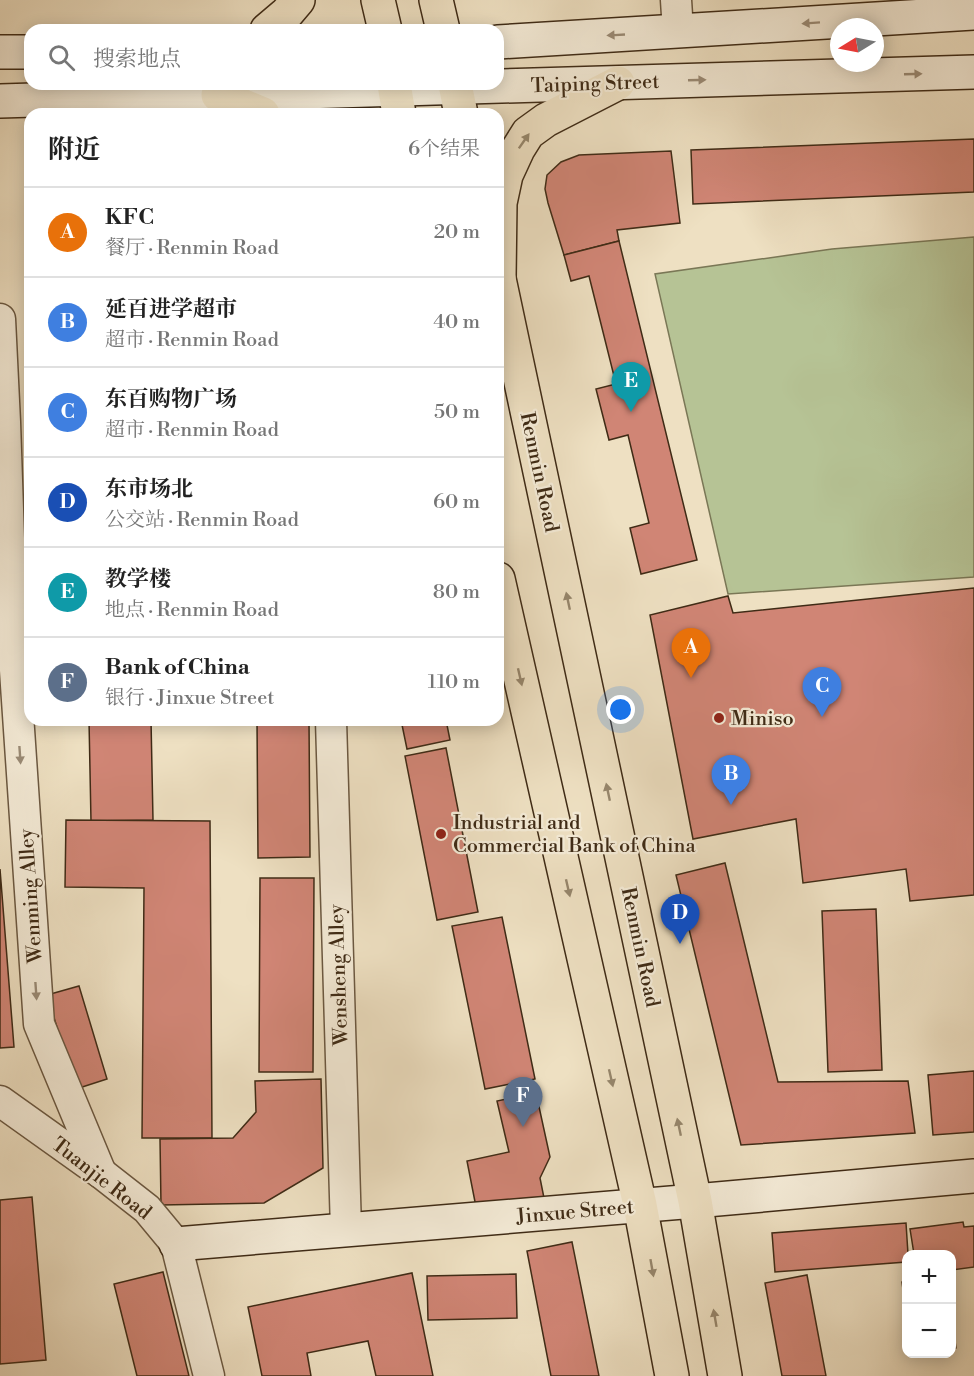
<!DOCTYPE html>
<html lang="zh">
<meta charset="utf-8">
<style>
body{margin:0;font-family:"Libre Bodoni","Noto Serif SC",serif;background:#f2f2f2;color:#222}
.controls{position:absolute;right:18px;bottom:18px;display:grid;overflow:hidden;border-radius:12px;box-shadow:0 3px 15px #0003}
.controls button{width:54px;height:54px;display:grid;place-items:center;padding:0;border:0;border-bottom:2px solid #e0e0e0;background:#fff;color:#222;font:30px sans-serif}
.compass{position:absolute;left:830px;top:18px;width:54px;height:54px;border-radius:50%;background:#fff;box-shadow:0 3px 15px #0003;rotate:260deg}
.you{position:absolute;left:621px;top:710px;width:21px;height:21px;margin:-15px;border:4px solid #fff;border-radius:50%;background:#1a73e8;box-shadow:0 0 0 9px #1a73e833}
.badge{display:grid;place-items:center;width:39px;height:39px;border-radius:50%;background:#ea580c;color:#fff;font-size:20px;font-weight:700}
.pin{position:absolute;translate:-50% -50px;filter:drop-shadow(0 2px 3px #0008)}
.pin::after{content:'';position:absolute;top:32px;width:21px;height:18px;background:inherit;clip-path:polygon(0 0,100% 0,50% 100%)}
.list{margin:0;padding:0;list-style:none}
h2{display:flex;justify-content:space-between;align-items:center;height:78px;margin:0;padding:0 24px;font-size:26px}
h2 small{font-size:20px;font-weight:400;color:#767676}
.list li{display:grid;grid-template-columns:39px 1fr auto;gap:18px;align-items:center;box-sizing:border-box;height:90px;padding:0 24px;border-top:2px solid #e0e0e0}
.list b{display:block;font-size:22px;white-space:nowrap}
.list p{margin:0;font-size:20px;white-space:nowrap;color:#767676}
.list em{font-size:20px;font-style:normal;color:#767676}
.icon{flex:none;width:33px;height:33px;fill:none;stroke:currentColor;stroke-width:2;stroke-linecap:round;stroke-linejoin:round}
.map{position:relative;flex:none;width:974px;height:1376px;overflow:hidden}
.search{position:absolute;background:#fff;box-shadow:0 3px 15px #0003;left:24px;top:24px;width:480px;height:66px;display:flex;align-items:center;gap:15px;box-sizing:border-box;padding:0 21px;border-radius:18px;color:#767676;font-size:22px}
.panel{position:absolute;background:#fff;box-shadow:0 3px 15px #0003;left:24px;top:108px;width:480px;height:618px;border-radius:18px}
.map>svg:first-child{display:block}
.green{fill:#b6c395;stroke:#7a7756;stroke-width:1.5}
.building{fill:#d08575;stroke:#3f2b16;stroke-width:1.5}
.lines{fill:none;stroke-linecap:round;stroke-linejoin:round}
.street-casing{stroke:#6b5841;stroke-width:33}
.secondary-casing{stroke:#3f2b16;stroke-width:36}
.primary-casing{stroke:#3f2b16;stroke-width:36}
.street{stroke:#f4ebd7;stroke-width:30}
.secondary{stroke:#f4ebd7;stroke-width:33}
.primary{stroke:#eee0c2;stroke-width:33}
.oneway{fill:#9a8b76}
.oneway2{fill:#96866c}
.poi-dot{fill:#8f2418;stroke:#f4ebd7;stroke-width:2}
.labels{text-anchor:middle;stroke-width:4.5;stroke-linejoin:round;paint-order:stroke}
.street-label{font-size:20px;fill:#3f2b16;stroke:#f4ebd7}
.poi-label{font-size:20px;fill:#3f2b16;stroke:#f4ebd7;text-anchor:start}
</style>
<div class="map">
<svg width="974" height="1376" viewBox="0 0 974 1376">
<rect width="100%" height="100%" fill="#eee0c2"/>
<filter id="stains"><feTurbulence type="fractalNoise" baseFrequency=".00333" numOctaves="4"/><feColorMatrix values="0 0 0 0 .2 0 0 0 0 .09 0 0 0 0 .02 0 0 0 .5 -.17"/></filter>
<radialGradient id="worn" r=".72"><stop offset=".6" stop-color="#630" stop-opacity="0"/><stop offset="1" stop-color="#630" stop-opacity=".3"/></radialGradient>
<polygon class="green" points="974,237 974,577 728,594 655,274 832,249"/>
<g class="building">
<polygon points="974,139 974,192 693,204 691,150"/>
<polygon points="671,151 680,223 617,230 619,241 564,255 548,203 545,189 547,175 561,162 579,155"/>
<polygon points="619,241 697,560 641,574 630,528 649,523 628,435 609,440 596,389 616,384 589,276 571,281 564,255"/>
<polygon points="974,588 974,895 910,901 906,869 803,883 796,819 693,839 650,615 728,596 733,613"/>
<polygon points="89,720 151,720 153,820 91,821"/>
<polygon points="257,720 309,720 310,857 258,858"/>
<polygon points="401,720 446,720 450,740 407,749"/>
<polygon points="446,748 478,912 437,920 405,756"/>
<polygon points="66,820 210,821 212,1138 142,1138 144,888 65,887"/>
<polygon points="725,863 778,1082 908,1081 915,1133 741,1145 676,875"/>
<polygon points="0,869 14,1047 0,1048"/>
<polygon points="260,878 314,878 313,1072 259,1072"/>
<polygon points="876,909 882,1070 828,1072 822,911"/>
<polygon points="502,917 535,1079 485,1089 452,926"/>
<polygon points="79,986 107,1079 76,1089 47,995"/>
<polygon points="974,1071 974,1132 933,1135 928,1075"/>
<polygon points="321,1079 323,1168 264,1203 161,1205 160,1139 233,1138 256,1112 255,1081"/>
<polygon points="536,1093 550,1157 540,1178 544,1198 477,1212 467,1161 509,1152 497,1101"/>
<polygon points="32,1197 46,1360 0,1364 0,1200"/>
<polygon points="963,1222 964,1227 974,1226 974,1267 952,1270 952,1254 914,1254 910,1229"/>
<polygon points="906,1223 908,1254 906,1254 906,1262 775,1272 772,1233"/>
<polygon points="572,1242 599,1376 551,1376 527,1251"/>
<polygon points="163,1272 189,1376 137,1376 114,1284"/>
<polygon points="412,1273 433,1376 376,1376 368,1341 307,1353 311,1376 262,1376 248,1307"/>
<polygon points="516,1274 517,1318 428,1320 427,1276"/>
<polygon points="807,1275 826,1376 782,1376 765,1283"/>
<polygon points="906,1281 906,1312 902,1282"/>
<polygon points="952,1321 956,1348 952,1349"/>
</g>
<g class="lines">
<g class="street-casing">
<g id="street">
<polyline points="676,0 678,31"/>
<polyline points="0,319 5,422 12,626 39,1024 101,1173"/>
<polyline points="331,720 346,1230"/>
<polyline points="0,1101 101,1173 147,1209 176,1244 209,1376"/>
</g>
</g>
<g class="secondary-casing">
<g id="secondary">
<polyline points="498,42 974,13"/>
<polyline points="0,52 30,52"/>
<polyline points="0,101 974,72"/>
<polyline points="176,1244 695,1201 974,1176"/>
</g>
</g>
<g class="primary-casing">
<g id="primary">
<polyline points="378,0 385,30"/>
<polyline points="436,0 443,30"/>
<polyline points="267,30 287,13 298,0"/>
<polyline points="394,84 399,114"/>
<polyline points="455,84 461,114"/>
<polyline points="218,95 263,114"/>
<polyline points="498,274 695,1201 725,1376"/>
<polyline points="499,278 500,203 506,175 518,149 528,133 546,120 618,83"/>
<polyline points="498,579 640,1205 672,1376"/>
</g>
</g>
<use href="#street" class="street"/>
<use href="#secondary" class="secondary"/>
<use href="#primary" class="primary"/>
</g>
<defs><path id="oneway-solid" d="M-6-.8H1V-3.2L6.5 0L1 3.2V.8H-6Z" transform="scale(1.5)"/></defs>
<g class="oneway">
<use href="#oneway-solid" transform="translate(811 23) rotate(176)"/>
<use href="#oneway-solid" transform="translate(616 35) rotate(177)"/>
<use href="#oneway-solid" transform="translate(913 74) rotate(-2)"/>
<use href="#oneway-solid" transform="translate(697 80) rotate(-2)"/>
<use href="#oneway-solid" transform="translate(20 755) rotate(86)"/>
<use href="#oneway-solid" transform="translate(36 991) rotate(86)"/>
</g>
<g class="oneway2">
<use href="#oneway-solid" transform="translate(524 141) rotate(-55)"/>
<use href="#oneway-solid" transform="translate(568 601) rotate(-102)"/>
<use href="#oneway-solid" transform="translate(520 677) rotate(77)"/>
<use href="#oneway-solid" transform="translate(608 792) rotate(-102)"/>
<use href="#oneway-solid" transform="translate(568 888) rotate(77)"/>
<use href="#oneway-solid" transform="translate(611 1078) rotate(77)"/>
<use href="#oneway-solid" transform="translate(679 1127) rotate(-102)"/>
<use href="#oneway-solid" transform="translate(652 1268) rotate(80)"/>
<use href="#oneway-solid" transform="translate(715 1318) rotate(-100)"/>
</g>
<g class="poi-dot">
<circle cx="719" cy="718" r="6"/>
<circle cx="441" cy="834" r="6"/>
</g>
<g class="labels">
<g class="street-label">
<text transform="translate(595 83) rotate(-2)" y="7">Taiping Street</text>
<text transform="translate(540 472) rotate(78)" y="7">Renmin Road</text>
<text transform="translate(30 896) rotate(-94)" y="7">Wenming Alley</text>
<text transform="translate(641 947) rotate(78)" y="7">Renmin Road</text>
<text transform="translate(338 975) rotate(-92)" y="7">Wensheng Alley</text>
<text transform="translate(102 1178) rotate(38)" y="7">Tuanjie Road</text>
<text transform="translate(575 1211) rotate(-5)" y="7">Jinxue Street</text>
</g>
<g class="poi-label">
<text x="731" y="725">Miniso</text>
<text x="453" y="829">Industrial and<tspan x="453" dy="23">Commercial Bank of China</tspan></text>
</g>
</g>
<rect width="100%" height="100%" filter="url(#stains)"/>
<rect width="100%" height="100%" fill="url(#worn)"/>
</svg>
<div class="controls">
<button>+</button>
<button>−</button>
</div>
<svg class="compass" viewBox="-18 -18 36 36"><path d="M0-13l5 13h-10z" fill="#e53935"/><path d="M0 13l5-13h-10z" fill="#767676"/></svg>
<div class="you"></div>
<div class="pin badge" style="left:691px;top:678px;background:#e8710a">A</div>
<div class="pin badge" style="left:731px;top:805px;background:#3f7fe0">B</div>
<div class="pin badge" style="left:822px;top:717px;background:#3f7fe0">C</div>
<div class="pin badge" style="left:680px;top:944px;background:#1a4fb4">D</div>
<div class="pin badge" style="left:631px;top:412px;background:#0f9aa8">E</div>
<div class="pin badge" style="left:523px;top:1127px;background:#5c6f8a">F</div>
<div class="search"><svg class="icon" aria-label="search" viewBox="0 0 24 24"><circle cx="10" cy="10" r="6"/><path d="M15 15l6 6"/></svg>搜索地点</div>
<section class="panel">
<h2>附近<small>6个结果</small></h2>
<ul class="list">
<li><span class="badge" style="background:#e8710a">A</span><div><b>KFC</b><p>餐厅 · Renmin Road</p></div><em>20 m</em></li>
<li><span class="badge" style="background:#3f7fe0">B</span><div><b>延百进学超市</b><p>超市 · Renmin Road</p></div><em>40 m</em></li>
<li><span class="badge" style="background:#3f7fe0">C</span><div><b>东百购物广场</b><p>超市 · Renmin Road</p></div><em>50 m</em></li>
<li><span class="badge" style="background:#1a4fb4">D</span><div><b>东市场北</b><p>公交站 · Renmin Road</p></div><em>60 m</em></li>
<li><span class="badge" style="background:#0f9aa8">E</span><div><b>教学楼</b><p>地点 · Renmin Road</p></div><em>80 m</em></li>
<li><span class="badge" style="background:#5c6f8a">F</span><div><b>Bank of China</b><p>银行 · Jinxue Street</p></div><em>110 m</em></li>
</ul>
</section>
</div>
